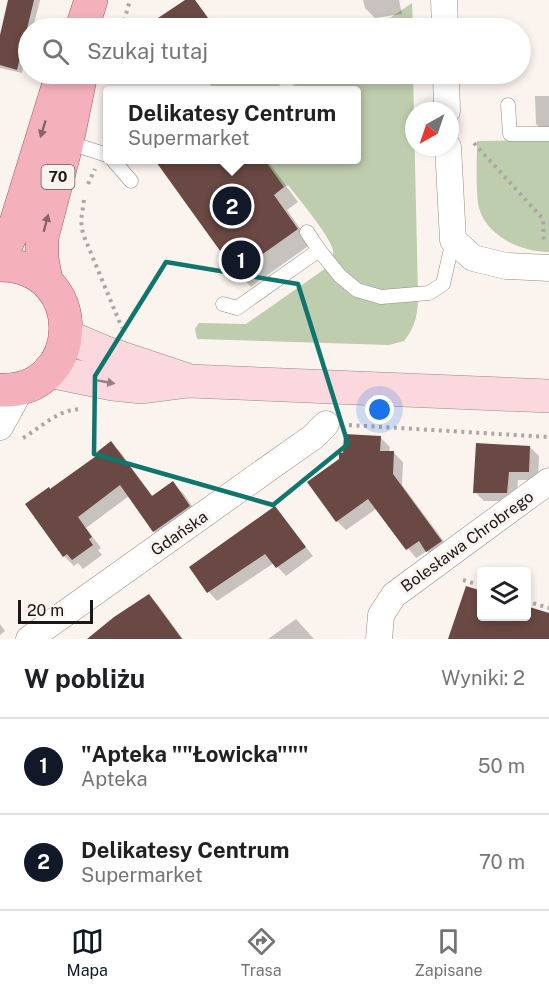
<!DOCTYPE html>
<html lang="pl">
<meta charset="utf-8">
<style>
body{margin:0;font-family:"Public Sans",sans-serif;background:#f6f6f6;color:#202124}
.controls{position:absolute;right:18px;bottom:18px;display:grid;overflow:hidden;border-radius:6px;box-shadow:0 3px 9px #0003}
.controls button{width:54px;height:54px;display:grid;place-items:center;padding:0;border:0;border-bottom:2px solid #e0e0e0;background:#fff;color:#202124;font:30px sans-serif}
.compass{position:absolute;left:405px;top:102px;width:54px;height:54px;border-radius:50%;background:#fff;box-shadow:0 3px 9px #0003;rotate:220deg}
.scale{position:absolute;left:18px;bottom:15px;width:75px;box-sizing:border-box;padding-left:6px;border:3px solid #1a1716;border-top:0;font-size:16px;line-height:21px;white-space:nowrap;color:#1a1716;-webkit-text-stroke:4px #fbf3ee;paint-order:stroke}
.you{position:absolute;left:380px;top:410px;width:21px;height:21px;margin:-15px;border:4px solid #fff;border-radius:50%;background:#1a73e8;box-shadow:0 0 0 9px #1a73e833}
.badge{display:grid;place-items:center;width:39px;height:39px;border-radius:50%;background:#111827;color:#fff;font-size:20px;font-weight:700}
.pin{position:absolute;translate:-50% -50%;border:3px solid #fff;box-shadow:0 2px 6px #0006}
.popup{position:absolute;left:103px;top:86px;width:258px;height:78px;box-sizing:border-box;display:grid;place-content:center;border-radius:6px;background:#fff;filter:drop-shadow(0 2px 4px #0005);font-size:20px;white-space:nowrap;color:#757577}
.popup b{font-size:22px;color:#202124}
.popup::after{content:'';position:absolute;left:50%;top:100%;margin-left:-12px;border:12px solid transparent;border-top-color:#fff}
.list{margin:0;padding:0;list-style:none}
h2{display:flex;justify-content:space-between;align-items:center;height:78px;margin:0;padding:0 24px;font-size:26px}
h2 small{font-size:20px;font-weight:400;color:#757577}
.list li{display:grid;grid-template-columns:39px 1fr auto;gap:18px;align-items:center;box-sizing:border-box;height:96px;padding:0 24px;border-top:2px solid #e0e0e0}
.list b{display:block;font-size:22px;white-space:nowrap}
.list p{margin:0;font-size:20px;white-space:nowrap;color:#757577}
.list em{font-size:20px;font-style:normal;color:#757577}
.icon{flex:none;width:33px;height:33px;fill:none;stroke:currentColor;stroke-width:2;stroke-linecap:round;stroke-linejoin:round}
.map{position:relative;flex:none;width:549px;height:639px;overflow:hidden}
.search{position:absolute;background:#fff;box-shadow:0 3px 9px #0003;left:18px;right:18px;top:18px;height:66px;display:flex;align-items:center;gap:15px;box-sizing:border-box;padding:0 21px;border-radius:33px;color:#757577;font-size:22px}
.sheet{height:270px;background:#fff}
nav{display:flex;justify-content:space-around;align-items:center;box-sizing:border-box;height:84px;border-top:2px solid #e0e0e0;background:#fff;font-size:16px;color:#757577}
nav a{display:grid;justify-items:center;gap:3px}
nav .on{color:#111827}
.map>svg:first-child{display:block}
.green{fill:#becdad}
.shadow{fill:#0003}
.building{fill:#6a4843}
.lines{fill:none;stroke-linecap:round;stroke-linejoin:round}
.lane-casing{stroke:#928b86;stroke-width:15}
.street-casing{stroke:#928b86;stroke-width:27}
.secondary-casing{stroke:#928b86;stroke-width:34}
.primary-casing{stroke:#a35965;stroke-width:34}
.path{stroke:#ada6a3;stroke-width:4;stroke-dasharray:3 4.5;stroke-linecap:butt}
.lane{stroke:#fff;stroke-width:14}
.street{stroke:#fff;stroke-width:26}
.secondary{stroke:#fad8de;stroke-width:33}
.primary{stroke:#f4b1bc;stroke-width:33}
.oneway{fill:#876469}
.oneway2{fill:#958184}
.marked{fill:none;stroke:#0f766e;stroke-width:4.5;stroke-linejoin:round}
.labels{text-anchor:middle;stroke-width:6;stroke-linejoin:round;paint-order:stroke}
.shield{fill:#fbf3ee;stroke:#5e5957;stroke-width:1.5}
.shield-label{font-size:15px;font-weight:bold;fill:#1a1716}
.street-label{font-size:16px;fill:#1a1716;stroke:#fbf3ee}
</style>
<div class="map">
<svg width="549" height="639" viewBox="0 0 549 639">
<rect width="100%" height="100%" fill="#fbf3ee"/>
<g class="green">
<polygon points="412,3 413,28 375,28"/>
<polygon points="203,74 270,74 284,90 214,90"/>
<path d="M311 74H413L418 294C418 313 416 326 404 341L389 345 197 339 195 329 199 323 246 324 326 268C330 262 334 257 333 250 330 236 298 198 288 185L284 187 264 160H356V91L286 90Z"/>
<path d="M549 140V252C522 252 490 238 480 211 475 200 477 156 477 141Z"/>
</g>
<g class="shadow">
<polygon points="10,0 40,0 33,28 28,28 28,46 22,73 0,68 0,42"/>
<polygon points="187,0 195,0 216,28 159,28 155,22"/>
<polygon points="363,0 399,0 402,14 375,18 365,8"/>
<polygon points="535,96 549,96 549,137 536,124"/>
<polygon points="156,160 267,160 298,202 287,210 311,244 251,287 237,272"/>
<polygon points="380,437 390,447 389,453 394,453 403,462 402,485 451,551 437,561 427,551 416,558 376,509 346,530 337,521 340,460 345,454"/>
<polygon points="111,443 121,453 153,497 173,483 183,493 199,516 164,541 154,531 129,496 86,528 101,548 98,550 102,555 83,569 78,563 74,566 64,556 50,491 101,454"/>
<polygon points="530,447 539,456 538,480 518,480 516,501 484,501 475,492"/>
<polygon points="275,508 313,556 286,576 274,563 217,601 209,592 191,567"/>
<polygon points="149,596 158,605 183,639 111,639"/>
<polygon points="296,619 314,639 268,639"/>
<polygon points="0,624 5,631 0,635"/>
</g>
<g class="building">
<polygon points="8,0 34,0 17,70 0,65 0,35"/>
<polygon points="185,0 195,0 215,28 143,28"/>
<polygon points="154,159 264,159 284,187 274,195 298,229 236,273"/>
<polygon points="344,434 381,436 380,451 394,451 393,474 442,541 426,552 419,541 406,550 368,499 336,522 307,482 339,459 339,452 343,453"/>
<polygon points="111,441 152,496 173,481 190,506 153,532 120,485 78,517 92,537 89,539 93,545 72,560 67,554 63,557 25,504 49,487 50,489 99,454 97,452"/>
<polygon points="476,443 530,446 529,472 509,472 507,493 473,493"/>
<polygon points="275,506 306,547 276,568 265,554 207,593 189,567"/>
<polygon points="466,586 482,591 482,616 526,616 526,606 549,613 549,639 448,639"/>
<polygon points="149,594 182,639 87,639 114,617"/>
</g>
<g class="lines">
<g class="lane-casing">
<g id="lane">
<polyline points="508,105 510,134 549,134"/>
<polyline points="67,142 107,155"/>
<polyline points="113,160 131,181"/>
<polyline points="319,250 340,276 357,290 381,297 429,293 443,284 453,240"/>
<polyline points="223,304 237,308 319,250 307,232"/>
</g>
</g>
<g class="street-casing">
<g id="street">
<polyline points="444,0 445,28"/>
<polyline points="446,74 447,111"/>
<polyline points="448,147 453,240 473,258 506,266 549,268"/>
<polyline points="0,427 22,387"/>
<polyline points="29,639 276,463 313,437 326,424"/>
<polyline points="379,639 381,615 394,595 549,481"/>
</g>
</g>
<g class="secondary-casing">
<g id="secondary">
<polyline points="66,336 106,353 184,379"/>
<polyline points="49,371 113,384 142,387 189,381 549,396"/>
</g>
</g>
<g class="primary-casing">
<g id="primary">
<polyline points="82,28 91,0"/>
<polyline points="0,258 16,223 62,74"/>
<path d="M0 265C90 266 85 394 0 390"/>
<polyline points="46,280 42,259 42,237 67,142 81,74"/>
</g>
</g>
<g class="path">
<polyline points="122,28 130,0"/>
<polyline points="474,143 543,219 544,244"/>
<polyline points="88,184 95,169"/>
<polyline points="84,200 81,221 83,234 122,328"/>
<polyline points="349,425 549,437"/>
<path d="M23 438C43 426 58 409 82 409"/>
<polyline points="463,580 482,586"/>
<polyline points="526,601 549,608"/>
</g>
<use href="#lane" class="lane"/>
<use href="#street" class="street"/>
<use href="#secondary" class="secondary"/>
<use href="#primary" class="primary"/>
</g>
<defs><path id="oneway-solid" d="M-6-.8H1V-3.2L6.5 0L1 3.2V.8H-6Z" transform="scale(1.5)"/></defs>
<g class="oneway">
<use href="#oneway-solid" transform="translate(43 129) rotate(107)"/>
<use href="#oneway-solid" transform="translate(46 223) rotate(-75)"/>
</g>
<use class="oneway2" href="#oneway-solid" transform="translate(106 382) rotate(10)"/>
<path class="marked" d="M166 262 298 284 348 444 273 505 94 454 95 376Z"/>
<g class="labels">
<rect class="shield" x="41.5" y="165" width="33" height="24" rx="4.5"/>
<g class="shield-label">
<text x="58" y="182">70</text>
</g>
<g class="street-label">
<text transform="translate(179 533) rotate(-35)" y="6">Gdańska</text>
<text transform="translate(467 541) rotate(-36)" y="6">Bolesława Chrobrego</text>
</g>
</g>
</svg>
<div class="controls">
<button><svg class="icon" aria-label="layers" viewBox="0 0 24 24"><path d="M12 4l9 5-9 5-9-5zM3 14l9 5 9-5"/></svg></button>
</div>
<svg class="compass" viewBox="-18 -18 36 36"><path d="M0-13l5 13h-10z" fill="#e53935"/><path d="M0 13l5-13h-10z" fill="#757577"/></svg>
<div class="scale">20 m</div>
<div class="you"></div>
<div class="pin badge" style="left:241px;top:260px">1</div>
<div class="pin badge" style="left:232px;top:206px">2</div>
<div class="popup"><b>Delikatesy Centrum</b>Supermarket</div>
<div class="search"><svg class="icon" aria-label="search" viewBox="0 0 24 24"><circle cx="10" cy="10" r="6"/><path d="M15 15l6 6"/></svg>Szukaj tutaj</div>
</div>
<section class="sheet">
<h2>W pobliżu<small>Wyniki: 2</small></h2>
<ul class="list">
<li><span class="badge">1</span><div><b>&quot;Apteka &quot;&quot;Łowicka&quot;&quot;&quot;</b><p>Apteka</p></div><em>50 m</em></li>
<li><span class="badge">2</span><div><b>Delikatesy Centrum</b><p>Supermarket</p></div><em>70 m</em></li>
</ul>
</section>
<nav>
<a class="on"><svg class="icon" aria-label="map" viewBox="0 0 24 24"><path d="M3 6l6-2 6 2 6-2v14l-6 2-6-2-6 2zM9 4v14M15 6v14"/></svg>Mapa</a>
<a><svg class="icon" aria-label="directions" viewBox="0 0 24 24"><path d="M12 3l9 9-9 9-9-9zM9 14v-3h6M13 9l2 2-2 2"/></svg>Trasa</a>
<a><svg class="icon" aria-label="saved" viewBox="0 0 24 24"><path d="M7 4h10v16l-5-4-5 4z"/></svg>Zapisane</a>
</nav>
